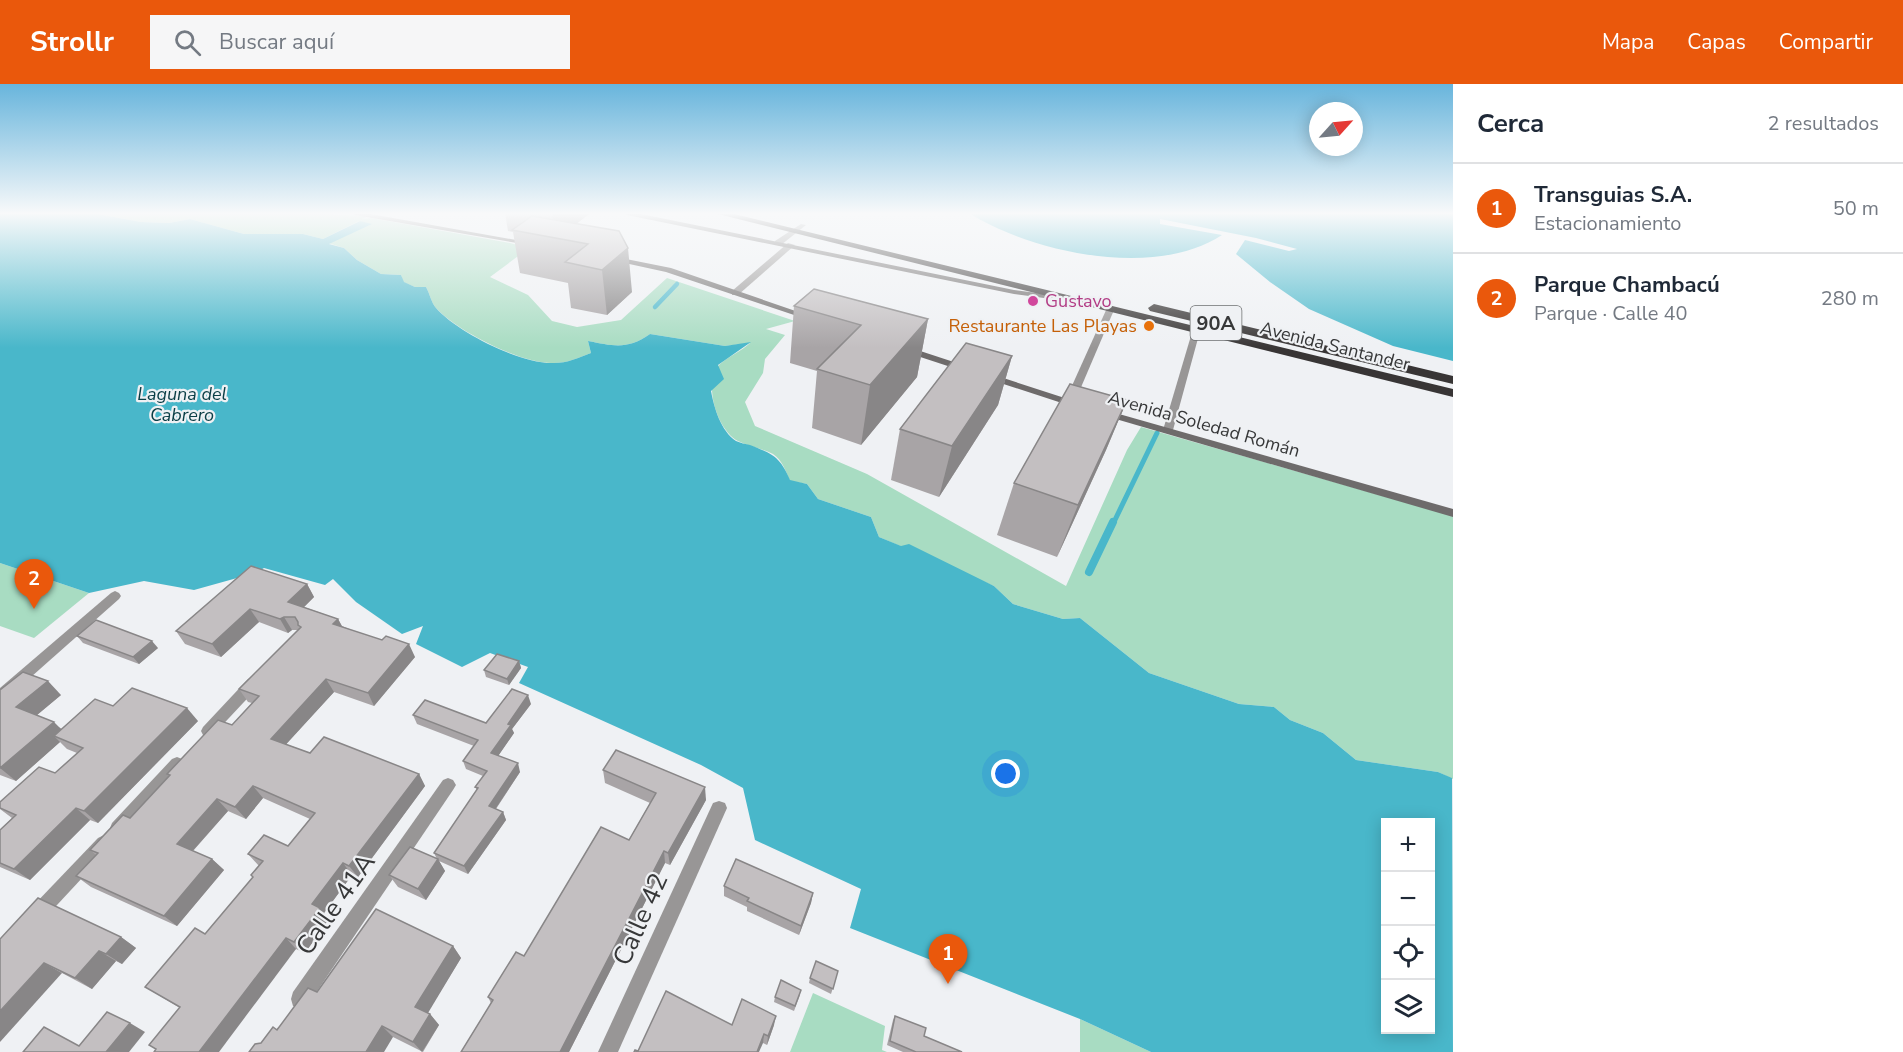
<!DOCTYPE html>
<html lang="es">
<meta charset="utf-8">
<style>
body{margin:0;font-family:"Nunito Sans",sans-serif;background:#f6f6f7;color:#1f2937}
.controls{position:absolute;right:18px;bottom:18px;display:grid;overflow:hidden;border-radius:0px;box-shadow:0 3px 15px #0003}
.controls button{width:54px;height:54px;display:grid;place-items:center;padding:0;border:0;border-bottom:2px solid #e0e1e3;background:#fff;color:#1f2937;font:30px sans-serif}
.compass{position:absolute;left:1309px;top:18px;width:54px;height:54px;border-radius:50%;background:#fff;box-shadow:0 3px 15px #0003;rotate:63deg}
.you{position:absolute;left:1006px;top:690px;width:21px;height:21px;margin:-15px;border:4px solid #fff;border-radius:50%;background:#1a73e8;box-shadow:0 0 0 9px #1a73e833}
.badge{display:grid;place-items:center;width:39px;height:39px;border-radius:50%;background:#ea580c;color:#fff;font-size:20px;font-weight:700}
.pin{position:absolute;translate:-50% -50px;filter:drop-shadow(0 2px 3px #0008)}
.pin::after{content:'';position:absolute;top:32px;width:21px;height:18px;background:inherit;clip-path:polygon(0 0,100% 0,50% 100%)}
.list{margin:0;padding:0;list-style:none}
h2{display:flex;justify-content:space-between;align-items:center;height:78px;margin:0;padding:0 24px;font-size:26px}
h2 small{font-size:20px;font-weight:400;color:#747a83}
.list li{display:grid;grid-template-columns:39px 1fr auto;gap:18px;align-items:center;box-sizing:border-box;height:90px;padding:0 24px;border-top:2px solid #e0e1e3}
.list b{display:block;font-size:22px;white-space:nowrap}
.list p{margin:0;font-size:20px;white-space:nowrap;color:#747a83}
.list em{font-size:20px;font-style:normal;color:#747a83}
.icon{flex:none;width:33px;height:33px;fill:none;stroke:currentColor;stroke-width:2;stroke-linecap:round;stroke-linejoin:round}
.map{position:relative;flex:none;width:1453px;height:968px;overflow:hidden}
header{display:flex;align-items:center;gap:36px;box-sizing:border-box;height:84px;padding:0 30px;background:#ea580c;color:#fff}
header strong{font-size:28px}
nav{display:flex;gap:33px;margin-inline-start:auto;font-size:21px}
.search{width:420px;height:54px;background:#f6f6f7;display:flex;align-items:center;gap:15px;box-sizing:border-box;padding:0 21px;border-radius:0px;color:#747a83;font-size:22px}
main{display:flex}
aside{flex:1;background:#fff}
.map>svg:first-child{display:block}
.green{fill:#a8dcc2}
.water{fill:#49b7ca;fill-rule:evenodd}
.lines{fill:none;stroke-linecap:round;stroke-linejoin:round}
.stream-far2{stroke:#49b7ca;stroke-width:4.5}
.stream-far1{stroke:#49b7ca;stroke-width:5}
.stream{stroke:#49b7ca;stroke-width:8}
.street{fill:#989696;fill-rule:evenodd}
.secondary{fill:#6e6b6b;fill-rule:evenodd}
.highway{fill:#383535;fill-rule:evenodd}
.wall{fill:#a8a4a6}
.shaded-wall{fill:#888687}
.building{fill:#c3bfc1;stroke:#888687;stroke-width:1.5}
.hotel-dot{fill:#d1479c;stroke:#eff1f4;stroke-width:2}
.food-dot{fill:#e8710a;stroke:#eff1f4;stroke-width:2}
.labels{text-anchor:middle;stroke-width:4.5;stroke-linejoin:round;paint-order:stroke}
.far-hotel-label{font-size:18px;fill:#b23c85;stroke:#eff1f4;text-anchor:start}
.far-food-label{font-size:18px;fill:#c56008;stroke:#eff1f4;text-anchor:end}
.far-street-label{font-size:18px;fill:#373839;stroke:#eff1f4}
.far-water-label{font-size:18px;font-style:italic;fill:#0a3e46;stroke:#eff1f4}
.shield{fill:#eff1f4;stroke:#6e7071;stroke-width:1.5}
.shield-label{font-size:20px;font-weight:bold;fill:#373839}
.near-street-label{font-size:26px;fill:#373839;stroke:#eff1f4}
</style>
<header>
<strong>Strollr</strong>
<div class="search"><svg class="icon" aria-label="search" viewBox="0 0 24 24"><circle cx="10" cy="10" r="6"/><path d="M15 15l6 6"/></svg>Buscar aquí</div>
<nav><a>Mapa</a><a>Capas</a><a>Compartir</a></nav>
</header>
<main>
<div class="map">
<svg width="1453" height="968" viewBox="0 0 1453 968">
<rect width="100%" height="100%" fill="#eff1f4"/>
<g class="green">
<path d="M92 129H278L368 132 363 135 371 134 510 159 529 164 490 193 528 211 552 237 577 243 621 236 667 194 795 237 766 245 785 251 765 275 763 289 745 318 755 342 867 390 1066 502 1127 366 1141 343 1453 432V695L1438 688 1356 676 1323 649 1290 636 1274 623 1239 620 1149 589 1080 534 1063 535 1013 520 994 502 879 453 871 433 818 415 807 400 790 397C786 387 782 376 773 370 762 364 749 363 738 357 717 346 702 298 720 280 729 272 742 267 750 259L725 262 650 250C627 266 614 262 588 257L591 269C578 274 565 280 551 279 520 279 457 247 436 224 431 218 430 210 426 203H415L403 198 401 191 381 190 357 176 344 164 328 159 370 140 359 137 323 155 303 150H244L190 135 169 139 141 138Z"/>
<polygon points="0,479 89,509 34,554 0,542"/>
<polygon points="813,909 885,942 882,966 887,968 790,968"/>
<polygon points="1080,935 1151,968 1080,968"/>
</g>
<g class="water">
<path d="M0 129H92L141 138 169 139 190 135 244 150H303L323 155 360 137 372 140 329 160 344 164 357 176 381 190 401 191 404 198 415 203H426C430 210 431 218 436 224 457 248 519 279 551 279 565 280 578 274 591 269L588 257C614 262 627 266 650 250L725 262 751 258 718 281 724 295 711 307C714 324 721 347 736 357 740 359 746 360 750 361 773 370 780 373 790 396L807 400 818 415 871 433 879 453 901 462 909 460 994 502 1013 520 1063 535 1080 534 1149 589 1239 620 1274 623 1290 636 1323 649 1356 676 1438 688 1452 694 1453 968H1151L1080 935 850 844 861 805 755 756 743 704 701 681 519 599 528 583 490 569 462 583 416 560 423 542 402 550 356 518 333 495 325 501 264 484 255 489 194 506 144 497 89 509 0 479ZM1386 738H1430V946H1386Z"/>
<path d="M969 129H1453V277L1393 262 1309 225 1270 198 1236 170 1245 156 1289 167 1297 165 1256 154 1160 135V140L1222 151C1156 195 1032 169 969 129Z"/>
</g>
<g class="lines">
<polyline class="stream-far2" points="655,223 677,200"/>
<polyline class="stream-far1" points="1113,440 1157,349"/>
<polyline class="stream" points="1089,488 1113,438"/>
<g class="street">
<polygon points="801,140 806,141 781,161 775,161 775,157"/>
<polygon points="788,159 795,161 738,211 732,211 732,207"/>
<polygon points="1107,224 1114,226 1076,315 1071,318 1068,317 1066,315"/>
<polygon points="1193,245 1200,247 1173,346 1168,349 1164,348 1163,346"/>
<polygon points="115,507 119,509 121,512 119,515 5,616 0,618 0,604 111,509"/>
<polygon points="253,593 258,595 260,599 258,603 213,651 208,653 203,651 201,647 203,643 248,595"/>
<polygon points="177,673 182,675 184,680 182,685 124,749 118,751 112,749 110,744 112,739 172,675"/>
<polygon points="448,694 453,696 456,701 453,706 307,922 300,924 293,922 291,915 293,908 443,696"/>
<polygon points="719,717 725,719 727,724 618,968 598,968 713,719"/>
<polygon points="104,751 110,754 112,759 110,764 44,835 38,838 32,835 29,829 32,823 98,754"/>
</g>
<g class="secondary">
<polygon points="352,129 365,129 533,159 529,161 355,131"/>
<polygon points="624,129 636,129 1014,206 1059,212 1063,214 1059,216 1014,210 627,131"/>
<polygon points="611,172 671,184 813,233 806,235 666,188 611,176"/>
<polygon points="905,262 969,283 970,285 969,287 963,287 902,267 902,263"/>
<polygon points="991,290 1077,318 1079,320 1074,323 1071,322 988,295 988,291"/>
<polygon points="1105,326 1453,425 1453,433 1102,331 1100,329"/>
</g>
<g class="highway">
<polygon points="714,129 730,129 1453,305 1453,313"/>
<polygon points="1154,220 1453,292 1453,300 1150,227 1148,224"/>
</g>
</g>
<g class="wall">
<polygon points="505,129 589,129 589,130 576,140 632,208 607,231 571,224 568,199 520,189 513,148 508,147"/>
<polygon points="794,222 928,235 917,293 861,361 812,344 817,287 790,279"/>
<polygon points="1012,272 998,321 939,413 891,396 900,345"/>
<polygon points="1127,316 1106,366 1057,473 997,451 1014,399"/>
<polygon points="307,500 314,513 304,523 338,535 342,542 415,573 374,622 334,608 286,660 310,669 419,690 425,702 358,793 352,791 324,829 329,835 305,869 296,865 180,924 145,903 205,850 253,793 251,791 259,782 248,770 288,762 310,735 263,714 246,735 228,727 193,767 212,775 224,786 177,842 91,803 76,792 96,771 90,766 130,734 169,692 167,690 232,641 252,619 248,618 239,605 298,546 292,546 288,549 259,538 221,573 185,560 176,547"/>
<polygon points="77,552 158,564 139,580 83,559"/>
<polygon points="519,577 521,584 509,601 486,593 484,586"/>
<polygon points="0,606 61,611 37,631 62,645 113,622 198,637 98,739 90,736 30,796 0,783 0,746 12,734 0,725 0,718 55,689 77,669 67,665 60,658 16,697 0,691"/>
<polygon points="531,620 512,645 514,649 498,672 520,688 496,725 503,728 506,736 468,790 439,777 445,787 426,816 398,803 389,791 437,775 434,769 477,706 475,703 483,692 466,685 463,677 474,662 417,640 413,631 486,639"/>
<polygon points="603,686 706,716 670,781 665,779 569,968 461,968 491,919 488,913 629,756 650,719 605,699"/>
<polygon points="724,802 813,809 811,819 799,851 747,827 747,823 724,812"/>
<polygon points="121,853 136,864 122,880 116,877 92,905 62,889 0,855"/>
<polygon points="453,862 461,874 427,929 430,930 439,941 423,968 393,953 261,959 317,908"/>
<polygon points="838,887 831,910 809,899 810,894"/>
<polygon points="800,911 794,927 774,918 775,913"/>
<polygon points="895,932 924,952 962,968 903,968 887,961 893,936"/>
<polygon points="774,941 767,961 763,959 638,967"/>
</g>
<g class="shaded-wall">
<polygon points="552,129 589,129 589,130 558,154 556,154"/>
<polygon points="628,164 632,208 607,231 602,186"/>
<polygon points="928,235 917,293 861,361 870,301"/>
<polygon points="1012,272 998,321 939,413 952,362"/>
<polygon points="1127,316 1106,366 1057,473 1078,421"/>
<polygon points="307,500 314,513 296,531 288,518"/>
<polygon points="250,525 259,538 221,573 212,560"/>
<polygon points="284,533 292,546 288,549 280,535"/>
<polygon points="338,535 345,548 333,540"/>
<polygon points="152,557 158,564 139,580 133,573"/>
<polygon points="409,560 415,573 374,622 368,609"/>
<polygon points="519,577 521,584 509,601 507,595"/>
<polygon points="326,595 334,608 280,667 271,655"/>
<polygon points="48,597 61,611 31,636 16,623"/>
<polygon points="528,611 531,620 512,645 514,649 494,678 491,669 508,640"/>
<polygon points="187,624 198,637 98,739 84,727"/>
<polygon points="54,638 67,651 54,652 60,658 16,697 0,684"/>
<polygon points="518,679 520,688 492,730 489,722"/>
<polygon points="419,690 425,702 358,793 349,782"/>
<polygon points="253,702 263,714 246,735 235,723"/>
<polygon points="705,703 706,716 670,781 668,769"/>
<polygon points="217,715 228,727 189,771 177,760"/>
<polygon points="76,724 90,736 30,796 14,785"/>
<polygon points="503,728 506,736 468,790 464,782"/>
<polygon points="664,767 665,779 569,968 560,968"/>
<polygon points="212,775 224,786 177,842 164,832"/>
<polygon points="438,775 445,787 426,816 418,805"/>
<polygon points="343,779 352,791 324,829 329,835 305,869 294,858 312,820"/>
<polygon points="813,809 811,819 799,851 801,842"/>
<polygon points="121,853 136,864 122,880 106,870"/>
<polygon points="286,854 296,865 219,968 199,968"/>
<polygon points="453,862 461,874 425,934 415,923"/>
<polygon points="99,867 116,877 92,905 75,894"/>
<polygon points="44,879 62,889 0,958 0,927"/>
<polygon points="430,930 439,941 422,968 413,958"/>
<polygon points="776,932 774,941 767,961 768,952"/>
<polygon points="130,939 145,948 129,968 106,968"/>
<polygon points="382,942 393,953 384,968 366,968"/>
<polygon points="764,950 763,959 759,968 757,968"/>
</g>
<g class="building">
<polygon points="532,132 619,147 628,164 602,186 565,178 588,160 512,146"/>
<polygon points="814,205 928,235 870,301 817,285 861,241 794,222"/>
<polygon points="966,259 1012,272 952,362 900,345"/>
<polygon points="1070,300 1127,316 1078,421 1014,399"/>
<polygon points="251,482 307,500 288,518 338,535 333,540 382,556 386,552 409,560 368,609 326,595 271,655 310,669 324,653 419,690 349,782 343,779 312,820 320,824 294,858 286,854 199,968 154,968 156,965 149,961 180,923 145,903 195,844 205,850 253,793 251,791 263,777 248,770 264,751 288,762 315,729 253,702 235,723 217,715 177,760 212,775 164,832 76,792 98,769 90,766 123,731 130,734 170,691 167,690 218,636 232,641 259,612 239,605 301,543 298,541 298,538 295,533 284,533 280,535 250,525 212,560 176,547"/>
<polygon points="96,536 152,557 133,573 77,552"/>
<polygon points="497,570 519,577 507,595 484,586"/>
<polygon points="23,588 48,597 16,623 54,638 0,684 0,606"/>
<polygon points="132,604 187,624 84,727 76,724 14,785 0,779 0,746 16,731 0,724 0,718 39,683 55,689 83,664 54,652 95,615 113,622"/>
<polygon points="512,605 528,611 508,640 511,641 491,669 518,679 489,722 503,728 464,782 434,769 478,704 475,703 487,687 463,677 478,656 413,631 425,616 486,639"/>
<polygon points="616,666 705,703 668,769 664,767 560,968 461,968 493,916 488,913 516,868 524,872 601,743 629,756 656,709 603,686"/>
<polygon points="410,763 438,775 418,805 389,791"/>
<polygon points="736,775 813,809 801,842 747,817 749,814 724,802"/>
<polygon points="38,814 121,853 106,870 99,867 75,894 44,879 0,927 0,855"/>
<polygon points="376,825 453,862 415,923 430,930 413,958 382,942 366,968 249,968 255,960 261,959 273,943 277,946 308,904 317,908"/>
<polygon points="816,877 838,887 833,905 810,894"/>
<polygon points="781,896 801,906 795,922 775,913"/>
<polygon points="666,907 732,941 742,915 776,932 768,952 764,950 757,968 634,968 635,966 638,967"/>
<polygon points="107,928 130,939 106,968 23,968 44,943 79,962"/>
<polygon points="895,932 926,944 924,952 962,968 916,968 890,957"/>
</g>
<linearGradient id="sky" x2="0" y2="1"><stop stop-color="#68b5dc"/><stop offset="0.49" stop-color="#f8f9fa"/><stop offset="1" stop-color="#f8f9fa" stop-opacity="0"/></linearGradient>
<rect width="1453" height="264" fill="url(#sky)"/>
<circle class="hotel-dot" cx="1033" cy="217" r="6"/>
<circle class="food-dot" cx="1149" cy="242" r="6"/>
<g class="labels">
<g class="far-hotel-label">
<text x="1045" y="223">Gustavo</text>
</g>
<g class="far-food-label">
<text x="1137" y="248">Restaurante Las Playas</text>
</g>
<g class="far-street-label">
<text transform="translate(1335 262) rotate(14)" y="6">Avenida Santander</text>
<text transform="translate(1204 340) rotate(16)" y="6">Avenida Soledad Román</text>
</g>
<g class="far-water-label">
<text x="182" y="316">Laguna del<tspan x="182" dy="21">Cabrero</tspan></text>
</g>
<rect class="shield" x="1190.5" y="222" width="51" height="34" rx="4.5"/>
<g class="shield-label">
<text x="1216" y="246">90A</text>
</g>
<g class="near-street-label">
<text transform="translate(335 820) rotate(-55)" y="9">Calle 41A</text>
<text transform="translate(640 835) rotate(-66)" y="9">Calle 42</text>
</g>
</g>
</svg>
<div class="controls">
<button>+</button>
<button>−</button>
<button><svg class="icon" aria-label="locate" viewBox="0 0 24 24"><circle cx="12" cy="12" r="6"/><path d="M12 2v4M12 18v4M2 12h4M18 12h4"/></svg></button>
<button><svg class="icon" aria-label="layers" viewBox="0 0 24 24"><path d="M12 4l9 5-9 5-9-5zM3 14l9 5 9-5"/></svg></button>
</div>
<svg class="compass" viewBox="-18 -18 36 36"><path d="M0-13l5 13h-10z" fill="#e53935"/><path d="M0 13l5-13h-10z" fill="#747a83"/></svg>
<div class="you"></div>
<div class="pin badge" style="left:948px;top:900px">1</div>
<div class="pin badge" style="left:34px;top:525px">2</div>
</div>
<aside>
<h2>Cerca<small>2 resultados</small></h2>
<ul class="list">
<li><span class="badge">1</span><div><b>Transguias S.A.</b><p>Estacionamiento</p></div><em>50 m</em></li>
<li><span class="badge">2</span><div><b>Parque Chambacú</b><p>Parque · Calle 40</p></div><em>280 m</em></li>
</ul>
</aside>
</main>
